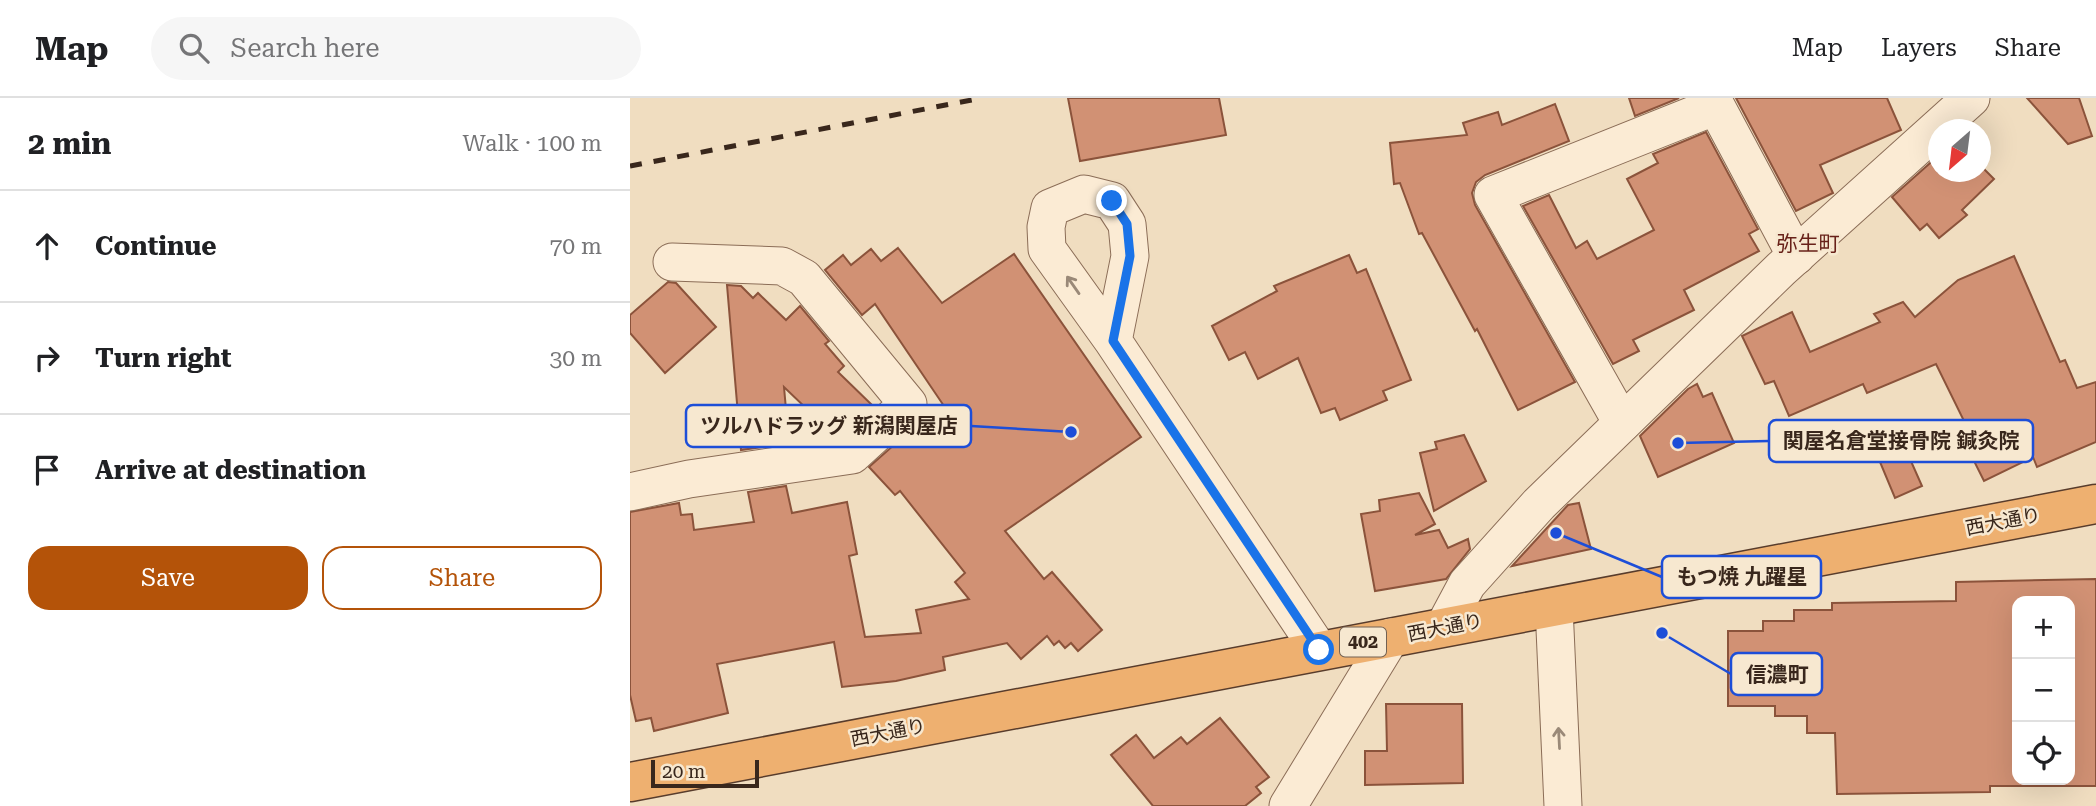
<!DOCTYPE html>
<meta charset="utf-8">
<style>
body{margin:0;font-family:"Roboto Serif","Noto Sans JP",serif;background:#f6f6f6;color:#202124}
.controls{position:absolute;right:21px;bottom:21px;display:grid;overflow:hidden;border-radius:14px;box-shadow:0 7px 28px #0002}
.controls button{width:63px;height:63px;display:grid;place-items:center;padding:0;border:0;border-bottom:2px solid #e0e0e0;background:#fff;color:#202124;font:35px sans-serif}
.compass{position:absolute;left:1298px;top:21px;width:63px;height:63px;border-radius:50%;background:#fff;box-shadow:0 7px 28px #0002;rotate:208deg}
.scale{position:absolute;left:21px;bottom:18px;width:108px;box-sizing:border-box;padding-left:7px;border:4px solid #39271c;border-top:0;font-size:19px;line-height:24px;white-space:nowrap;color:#39271c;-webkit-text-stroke:5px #f7e8d0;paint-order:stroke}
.stop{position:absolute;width:21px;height:21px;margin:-16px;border:5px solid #1a73e8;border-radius:50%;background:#fff}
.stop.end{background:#1a73e8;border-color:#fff;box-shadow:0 2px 7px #0008}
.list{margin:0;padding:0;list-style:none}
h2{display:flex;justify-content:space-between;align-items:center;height:91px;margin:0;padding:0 28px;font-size:30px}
h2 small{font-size:23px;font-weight:400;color:#757577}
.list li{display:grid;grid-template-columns:46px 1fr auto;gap:21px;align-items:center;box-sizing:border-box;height:112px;padding:0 28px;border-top:2px solid #e0e0e0}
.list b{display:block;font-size:26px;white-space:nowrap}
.list em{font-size:23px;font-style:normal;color:#757577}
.actions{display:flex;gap:14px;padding:21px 28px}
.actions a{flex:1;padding:16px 0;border:2px solid #b45309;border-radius:21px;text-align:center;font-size:24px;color:#b45309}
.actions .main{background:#b45309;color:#fff}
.icon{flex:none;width:38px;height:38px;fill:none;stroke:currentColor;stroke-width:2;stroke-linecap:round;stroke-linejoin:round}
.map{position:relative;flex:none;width:1466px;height:708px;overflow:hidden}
header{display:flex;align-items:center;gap:42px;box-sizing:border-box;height:98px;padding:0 35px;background:#fff;border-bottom:2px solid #e0e0e0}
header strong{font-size:33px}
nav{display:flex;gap:38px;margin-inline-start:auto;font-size:24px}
.search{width:490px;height:63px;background:#f6f6f6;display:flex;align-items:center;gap:18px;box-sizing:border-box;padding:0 24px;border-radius:38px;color:#757577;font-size:26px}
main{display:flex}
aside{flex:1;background:#fff}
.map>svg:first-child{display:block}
.building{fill:#d19174;stroke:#8b533b;stroke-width:2;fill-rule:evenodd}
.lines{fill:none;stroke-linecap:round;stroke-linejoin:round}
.minor-casing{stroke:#8b6d57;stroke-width:39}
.trunk-casing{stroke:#583c2c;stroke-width:41}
.minor{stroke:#fbebd4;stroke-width:37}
.trunk{stroke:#eeb070;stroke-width:38}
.rail{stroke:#39271c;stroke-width:5;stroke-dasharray:12 12;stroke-linecap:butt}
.oneway{stroke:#9a8978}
.route{stroke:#1a73e8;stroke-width:9}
.labels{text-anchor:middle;stroke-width:5;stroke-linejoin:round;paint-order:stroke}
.shield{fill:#f7e8d0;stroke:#726152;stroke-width:2}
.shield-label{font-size:18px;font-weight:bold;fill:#39271c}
.street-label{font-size:19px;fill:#39271c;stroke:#f7e8d0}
.neighbourhood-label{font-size:21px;fill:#682119;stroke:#f7e8d0}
.leader{fill:none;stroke:#1d4ed8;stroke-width:2.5}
.callout-dot{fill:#1d4ed8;stroke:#f7e8d0;stroke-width:2.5}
.callout{fill:#f7e8d0;stroke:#1d4ed8;stroke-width:2.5}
.callout-label{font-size:21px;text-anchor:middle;font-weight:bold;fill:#39271c}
</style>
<header>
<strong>Map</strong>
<div class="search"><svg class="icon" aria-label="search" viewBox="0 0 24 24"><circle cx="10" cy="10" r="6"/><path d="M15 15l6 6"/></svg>Search here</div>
<nav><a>Map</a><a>Layers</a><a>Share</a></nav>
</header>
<main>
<aside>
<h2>2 min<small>Walk · 100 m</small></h2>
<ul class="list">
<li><svg class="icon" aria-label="ahead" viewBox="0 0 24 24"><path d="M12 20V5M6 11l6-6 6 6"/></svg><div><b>Continue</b></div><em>70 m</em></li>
<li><svg class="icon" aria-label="right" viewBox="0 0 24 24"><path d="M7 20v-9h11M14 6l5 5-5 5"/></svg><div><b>Turn right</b></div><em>30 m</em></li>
<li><svg class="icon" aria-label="arrive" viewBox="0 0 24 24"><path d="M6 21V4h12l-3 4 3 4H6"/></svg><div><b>Arrive at destination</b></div></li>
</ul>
<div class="actions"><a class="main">Save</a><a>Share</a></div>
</aside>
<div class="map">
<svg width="1466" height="708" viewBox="0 0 1466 708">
<rect width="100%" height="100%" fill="#f0ddc0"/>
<g class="building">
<polygon points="438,0 589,0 596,37 450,63"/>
<polygon points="999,0 1049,0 1005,18"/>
<polygon points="1106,0 1257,0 1271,32 1190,67 1203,95 1166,113"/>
<polygon points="1397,0 1449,0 1462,38 1438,46"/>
<polygon points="925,6 939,43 855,77 846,84 842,95 845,107 945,284 888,312 847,231 845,233 792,135 789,136 770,85 764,86 760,45 837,37 833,25 868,14 872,27"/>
<polygon points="1076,34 1128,131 1119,136 1129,153 1054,192 1064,212 1003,242 1009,253 983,266 893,108 919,97 946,150 957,143 967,161 1024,132 997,81 1028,65 1023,56"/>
<polygon points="1308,58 1308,74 1350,74 1350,67 1364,81 1332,112 1337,117 1309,140 1297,126 1290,132 1262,99"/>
<polygon points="268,150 312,205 384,156 511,339 375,433 414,481 422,474 472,532 448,553 441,545 435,550 429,543 424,547 417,538 391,561 377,545 313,559 315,572 266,583 212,589 204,544 87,566 98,615 24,633 21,620 6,623 0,597 0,414 49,405 51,417 62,416 64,432 124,424 118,394 156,388 162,415 217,404 227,456 219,458 235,539 291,535 286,512 339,501 325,484 335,475 270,393 265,397 239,369 274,338 278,342 314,308 245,206 232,217 195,172 213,157 221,167 241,151 251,163"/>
<polygon points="719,157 727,175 736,171 781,282 753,293 757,302 710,322 705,310 691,315 668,260 628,281 615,254 599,262 582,228 647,193 644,188"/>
<polygon points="1384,158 1430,264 1435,262 1447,290 1466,284 1466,344 1407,369 1403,359 1354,383 1329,333 1337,329 1306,266 1237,295 1233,286 1159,318 1144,283 1135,286 1112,238 1162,214 1180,254 1250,224 1244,216 1273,204 1285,219 1328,182"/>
<polygon points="38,184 46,185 86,229 35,275 0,235 0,217"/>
<polygon points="97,187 111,188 123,200 128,195 156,222 170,208 199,243 195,246 214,268 208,274 244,309 213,337 202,329 203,336 154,289 159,345 111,352"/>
<polygon points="1067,286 1073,299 1082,295 1104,345 1028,379 1010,338 1058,291"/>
<polygon points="834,337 856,383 804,413 790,355 807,351 805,344"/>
<polygon points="1276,352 1292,388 1265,400 1250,364"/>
<polygon points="789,395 805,426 785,437 809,432 818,450 838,441 840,451 816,481 745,493 731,416 750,413 749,402"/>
<polygon points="949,405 961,451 882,468 938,407"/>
<path d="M1466 481V688H1360V694L1207 696 1205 635H1177V618H1145V608H1098V533H1133V523H1164V512H1202V505L1326 503V484ZM1387 503H1440V682H1387Z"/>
<polygon points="756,606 832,606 833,685 735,687 735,653 757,653"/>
<polygon points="590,620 639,679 626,689 631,695 615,708 523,708 481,657 506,637 524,660 551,639 557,646"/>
</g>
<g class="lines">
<g class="minor-casing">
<g id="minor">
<polyline points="483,243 500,158 497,126 482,103 454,96 420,110 416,129 417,151 483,243 689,552"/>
<polyline points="992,325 863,97 1086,8 1166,158"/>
<polyline points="0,394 59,381 222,357 278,306 174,180 152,168 42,164"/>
<polyline points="924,509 933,708"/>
<polyline points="814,529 837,486 909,406 1151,171 1341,0"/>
<polyline points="658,708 761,539"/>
</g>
</g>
<g class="trunk-casing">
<polyline id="trunk" points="0,684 1466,406"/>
</g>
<use href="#minor" class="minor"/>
<use href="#trunk" class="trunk"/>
<polyline class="rail" points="0,68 352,0"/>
</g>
<defs><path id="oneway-shaft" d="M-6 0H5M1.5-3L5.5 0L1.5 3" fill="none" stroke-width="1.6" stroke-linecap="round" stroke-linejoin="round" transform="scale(1.75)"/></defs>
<g class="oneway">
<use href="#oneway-shaft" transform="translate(443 187) rotate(-125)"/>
<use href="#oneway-shaft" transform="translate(929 640) rotate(-93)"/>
</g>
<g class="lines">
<polyline class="route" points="482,103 497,126 500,158 483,243 689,552"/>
</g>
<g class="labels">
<rect class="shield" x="710" y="529.5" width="46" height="29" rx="5"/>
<g class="shield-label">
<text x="733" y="550">402</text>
</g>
<g class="street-label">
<text transform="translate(1373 423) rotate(-11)" y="7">西大通り</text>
<text transform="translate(815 529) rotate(-11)" y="7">西大通り</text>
<text transform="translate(258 634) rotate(-11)" y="7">西大通り</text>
</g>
<g class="neighbourhood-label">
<text x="1178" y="153">弥生町</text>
</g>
</g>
<path class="leader" d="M441 334L341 328M1048 345L1139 343M926 435L1032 479M1032 535L1101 576"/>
<g class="callout-dot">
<circle cx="441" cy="334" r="7"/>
<circle cx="1048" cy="345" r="7"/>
<circle cx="926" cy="435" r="7"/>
<circle cx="1032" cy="535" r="7"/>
</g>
<g class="callout">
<rect x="56" y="307" width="285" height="42" rx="7"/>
<rect x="1139" y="322" width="264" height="42" rx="7"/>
<rect x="1032" y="458" width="159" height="42" rx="7"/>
<rect x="1101" y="555" width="91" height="42" rx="7"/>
</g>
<g class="callout-label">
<text x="199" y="335">ツルハドラッグ 新潟関屋店</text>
<text x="1271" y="350">関屋名倉堂接骨院 鍼灸院</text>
<text x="1112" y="486">もつ焼 九躍星</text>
<text x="1147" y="584">信濃町</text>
</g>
</svg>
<div class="controls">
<button>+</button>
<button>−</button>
<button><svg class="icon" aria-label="locate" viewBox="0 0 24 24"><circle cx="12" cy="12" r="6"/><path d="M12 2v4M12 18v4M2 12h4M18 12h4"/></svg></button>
</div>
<svg class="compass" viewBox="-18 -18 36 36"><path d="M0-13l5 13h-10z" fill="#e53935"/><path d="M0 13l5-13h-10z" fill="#757577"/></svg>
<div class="scale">20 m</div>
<div class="stop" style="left:689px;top:552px"></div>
<div class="stop end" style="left:482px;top:103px"></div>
</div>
</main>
